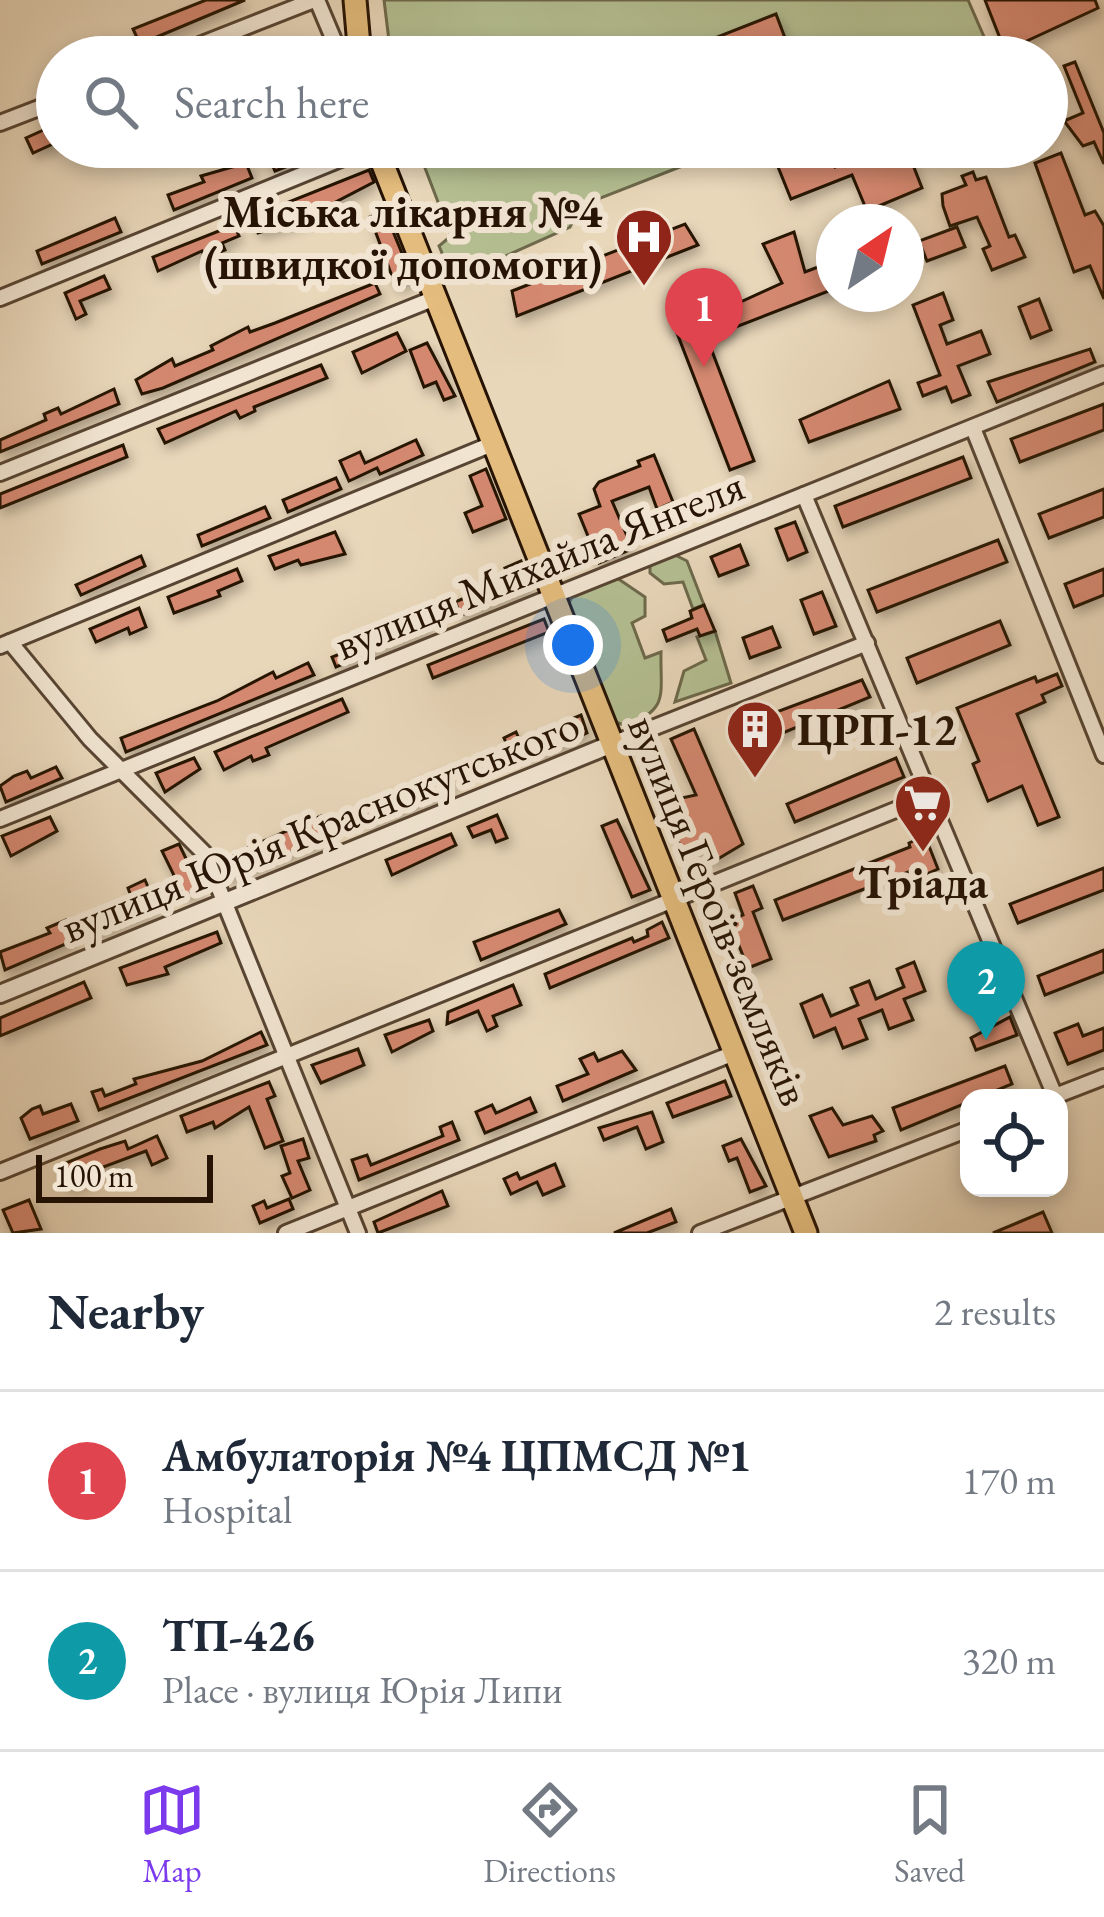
<!DOCTYPE html>
<meta charset="utf-8">
<style>
body{margin:0;font-family:"EB Garamond",serif;background:#f6f6f7;color:#1f2937}
.controls{position:absolute;right:36px;bottom:36px;display:grid;overflow:hidden;border-radius:24px;box-shadow:0 6px 18px #0003}
.controls button{width:108px;height:108px;display:grid;place-items:center;padding:0;border:0;border-bottom:3px solid #e0e1e3;background:#fff;color:#1f2937;font:60px sans-serif}
.compass{position:absolute;left:816px;top:204px;width:108px;height:108px;border-radius:50%;background:#fff;box-shadow:0 6px 18px #0003;rotate:35deg}
.scale{position:absolute;left:36px;bottom:30px;width:177px;box-sizing:border-box;padding-left:12px;border:6px solid #261304;border-top:0;font-size:33px;line-height:42px;white-space:nowrap;color:#261304;-webkit-text-stroke:9px #f1e5d2;paint-order:stroke}
.you{position:absolute;left:573px;top:645px;width:42px;height:42px;margin:-30px;border:9px solid #fff;border-radius:50%;background:#1a73e8;box-shadow:0 0 0 18px #1a73e833}
.badge{display:grid;place-items:center;width:78px;height:78px;border-radius:50%;background:#7c3aed;color:#fff;font-size:39px;font-weight:700}
.pin{position:absolute;translate:-50% -99px;filter:drop-shadow(0 3px 6px #0008)}
.pin::after{content:'';position:absolute;top:63px;width:42px;height:36px;background:inherit;clip-path:polygon(0 0,100% 0,50% 100%)}
.list{margin:0;padding:0;list-style:none}
h2{display:flex;justify-content:space-between;align-items:center;height:156px;margin:0;padding:0 48px;font-size:51px}
h2 small{font-size:39px;font-weight:400;color:#747a83}
.list li{display:grid;grid-template-columns:78px 1fr auto;gap:36px;align-items:center;box-sizing:border-box;height:180px;padding:0 48px;border-top:3px solid #e0e1e3}
.list b{display:block;font-size:45px;white-space:nowrap}
.list p{margin:0;font-size:39px;white-space:nowrap;color:#747a83}
.list em{font-size:39px;font-style:normal;color:#747a83}
.icon{flex:none;width:66px;height:66px;fill:none;stroke:currentColor;stroke-width:2;stroke-linecap:round;stroke-linejoin:round}
.map{position:relative;flex:none;width:1104px;height:1233px;overflow:hidden}
.search{position:absolute;background:#fff;box-shadow:0 6px 18px #0003;left:36px;right:36px;top:36px;height:132px;display:flex;align-items:center;gap:30px;box-sizing:border-box;padding:0 42px;border-radius:66px;color:#747a83;font-size:45px}
.sheet{height:516px;background:#fff}
nav{display:flex;justify-content:space-around;align-items:center;box-sizing:border-box;height:168px;border-top:3px solid #e0e1e3;background:#fff;font-size:33px;color:#747a83}
nav a{display:grid;justify-items:center;gap:6px}
nav .on{color:#7c3aed}
.map>svg:first-child{display:block}
.green{fill:#b4bf92;stroke:#6d694b;stroke-width:3}
.building{fill:#d48870;stroke:#261304;stroke-width:3;filter:url(#shadow)}
.lines{fill:none;stroke-linecap:round;stroke-linejoin:round}
.minor-casing{stroke:#574432;stroke-width:20}
.tertiary-casing{stroke:#574432;stroke-width:22}
.primary-casing{stroke:#261304;stroke-width:27}
.minor{stroke:#f1e5d2;stroke-width:14}
.tertiary{stroke:#f1e5d2;stroke-width:16}
.primary{stroke:#e4bc7d;stroke-width:21}
.labels{text-anchor:middle;stroke-width:12;stroke-linejoin:round;paint-order:stroke}
.poi-label{font-size:45px;font-weight:bold;fill:#261304;stroke:#f1e5d2;text-anchor:end}
.street-label{font-size:45px;fill:#261304;stroke:#f1e5d2}
</style>
<div class="map">
<svg width="1104" height="1233" viewBox="0 0 1104 1233">
<defs>
<filter id="shadow"><feDropShadow dx="3.5" dy="6" stdDeviation="6" flood-color="#0004"/></filter>
</defs>
<rect width="100%" height="100%" fill="#e9d7ba"/>
<filter id="stains"><feTurbulence type="fractalNoise" baseFrequency=".00167" numOctaves="4"/><feColorMatrix values="0 0 0 0 .2 0 0 0 0 .09 0 0 0 0 .02 0 0 0 .5 -.17"/></filter>
<radialGradient id="worn" r=".72"><stop offset=".6" stop-color="#630" stop-opacity="0"/><stop offset="1" stop-color="#630" stop-opacity=".3"/></radialGradient>
<g class="green">
<polygon points="384,0 968,0 988,46 960,57 391,57"/>
<polygon points="417,147 731,147 567,211 574,219 570,227 459,277 451,274 439,246 451,236"/>
<polygon points="675,555 687,561 704,605 693,609 683,582 664,584 650,573 650,565"/>
<path d="M617 578 645 597V616L632 623 645 658 661 652C660 694 670 709 626 726L613 721 568 605 572 597Z"/>
<polygon points="715,631 731,683 675,702 684,671 706,660 697,637"/>
</g>
<g class="building">
<polygon points="206,0 245,0 140,44 133,29"/>
<polygon points="985,0 1095,0 1098,8 1005,51"/>
<polygon points="776,14 785,38 737,57 713,57 707,41"/>
<polygon points="113,38 119,52 67,57 67,56"/>
<polygon points="1075,62 1104,133 1104,164 1094,142 1083,146 1064,121 1083,113 1064,66"/>
<polygon points="57,124 57,142 33,153 26,138"/>
<polygon points="300,147 334,148 275,171 268,155"/>
<polygon points="770,147 827,147 835,167 887,147 906,147 922,188 867,211 852,175 791,199"/>
<polygon points="1061,153 1085,215 1095,211 1104,226 1104,299 1090,266 1074,272 1035,163"/>
<polygon points="246,163 252,178 174,210 168,195 204,182 201,176"/>
<polygon points="369,170 374,182 299,221 258,233 251,217"/>
<polygon points="973,172 976,180 986,177 1009,237 1015,235 1025,257 992,270 983,249 990,246 977,217 950,226 943,206 942,194 966,185 962,176"/>
<polygon points="385,212 413,280 396,287 370,217"/>
<polygon points="115,218 121,232 42,264 37,251"/>
<polygon points="685,224 698,245 517,316 512,291"/>
<polygon points="234,225 239,236 222,243 225,250 205,258 202,251 158,271 153,257"/>
<polygon points="957,227 965,247 927,261 919,241"/>
<polygon points="794,232 805,272 834,261 834,289 707,338 754,461 730,470 672,320 695,311 699,321 782,283 763,244"/>
<polygon points="104,276 110,289 80,301 86,314 76,319 65,293"/>
<polygon points="375,283 380,294 163,388 142,394 136,380 172,359 175,366 213,350 211,346 248,327 250,332 275,323"/>
<polygon points="943,293 953,320 940,325 947,344 981,331 990,354 958,366 970,395 952,402 946,387 923,396 918,383 940,375 913,305"/>
<polygon points="1039,299 1051,330 1031,338 1019,307"/>
<polygon points="397,333 406,351 362,373 353,352"/>
<polygon points="427,343 455,396 444,400 436,382 424,387 410,350"/>
<polygon points="1090,349 1095,362 997,402 988,382"/>
<polygon points="321,365 327,378 254,407 255,411 240,418 236,411 165,443 158,429"/>
<polygon points="889,381 900,409 809,442 800,420"/>
<polygon points="114,389 119,404 0,452 0,440 46,420 44,414 58,408 61,414"/>
<polygon points="1104,404 1104,430 1020,462 1011,439"/>
<polygon points="416,440 423,455 380,474 377,468 349,481 340,461 360,452 365,463"/>
<polygon points="123,445 127,457 0,508 0,494"/>
<polygon points="654,455 673,502 657,509 649,487 612,501 630,543 625,546 627,551 599,563 579,514 600,506 594,489 599,482 640,466 638,461"/>
<polygon points="963,457 971,478 843,527 835,506"/>
<polygon points="486,469 506,519 473,532 465,513 482,506 470,476"/>
<polygon points="336,478 341,489 288,512 283,500"/>
<polygon points="1104,489 1104,517 1049,538 1039,514"/>
<polygon points="265,507 270,518 202,546 198,535"/>
<polygon points="795,522 807,552 788,560 776,529"/>
<polygon points="335,532 345,554 301,565 298,560 275,569 269,556"/>
<polygon points="998,540 1007,562 877,612 868,590"/>
<polygon points="740,545 748,565 719,576 711,557"/>
<polygon points="141,556 145,566 81,595 76,585"/>
<polygon points="521,561 532,587 461,615 455,602 510,579 505,568"/>
<polygon points="237,569 242,581 218,591 220,596 174,613 168,597"/>
<polygon points="1104,569 1104,595 1074,607 1065,584"/>
<polygon points="822,592 836,626 814,634 801,600"/>
<polygon points="704,605 715,631 700,636 697,629 667,641 663,630 692,618 690,611"/>
<polygon points="421,607 430,627 336,667 332,657 385,636 384,632 412,621 408,613"/>
<polygon points="139,608 146,627 130,634 128,628 96,642 90,629"/>
<polygon points="544,619 549,632 433,678 428,665"/>
<polygon points="1000,621 1010,645 917,683 907,658"/>
<polygon points="772,627 780,647 750,658 743,638"/>
<polygon points="308,663 314,675 126,752 121,738 217,701 273,672 276,678"/>
<polygon points="1057,674 1062,686 1042,695 1045,702 1017,714 1059,817 1038,825 1022,786 988,801 973,764 979,761 957,708 1035,677 1037,682"/>
<polygon points="862,680 870,697 756,744 747,723"/>
<polygon points="342,699 348,712 266,748 269,755 253,761 251,756 224,770 215,752"/>
<polygon points="581,715 587,733 536,755 533,748 512,756 504,738 516,732 520,741"/>
<polygon points="694,729 743,844 711,863 703,845 683,853 663,802 696,795 671,739"/>
<polygon points="194,758 200,769 165,792 156,773"/>
<polygon points="896,758 904,777 795,822 787,804"/>
<polygon points="56,767 62,778 6,802 0,786 14,776 27,771 31,778"/>
<polygon points="445,768 453,788 366,824 359,807"/>
<polygon points="497,815 507,838 496,842 491,830 473,837 468,827"/>
<polygon points="321,816 330,836 227,879 220,860"/>
<polygon points="50,817 57,831 11,856 2,836"/>
<polygon points="617,820 650,890 632,897 602,826"/>
<polygon points="451,834 456,845 392,875 386,860"/>
<polygon points="925,836 938,869 922,876 919,868 783,920 775,900 910,847 909,843"/>
<polygon points="179,844 201,890 184,896 162,851"/>
<polygon points="1104,868 1104,890 1018,923 1010,904"/>
<polygon points="145,880 157,908 92,934 86,919 132,899 128,888"/>
<polygon points="753,886 762,908 753,912 771,959 748,968 729,921 743,915 735,893"/>
<polygon points="559,910 566,924 481,960 474,942"/>
<polygon points="66,920 75,940 5,970 0,952 50,933 47,928"/>
<polygon points="662,922 669,938 550,988 545,974 632,938 634,942 648,936 647,930"/>
<polygon points="217,932 221,943 165,967 168,974 127,985 120,968"/>
<polygon points="1104,950 1104,972 1045,995 1038,976"/>
<polygon points="914,962 925,991 904,999 913,1020 889,1029 882,1010 859,1019 867,1039 843,1048 835,1028 814,1037 801,1004 822,995 831,1016 858,1005 851,988 869,981 876,999 904,987 897,969"/>
<polygon points="84,982 91,998 0,1036 0,1018"/>
<polygon points="513,985 521,1005 493,1016 497,1026 487,1031 478,1011 447,1024 448,1012"/>
<polygon points="1010,1017 1017,1035 976,1050 971,1038"/>
<polygon points="429,1020 433,1031 392,1052 385,1035"/>
<polygon points="1078,1024 1083,1036 1104,1028 1104,1050 1068,1064 1055,1033"/>
<polygon points="261,1032 267,1045 99,1110 92,1092 102,1089 105,1096 136,1084 134,1079 202,1061"/>
<polygon points="358,1049 364,1065 321,1083 312,1065"/>
<polygon points="622,1051 636,1070 563,1101 557,1086 588,1074 580,1059 594,1053 598,1061"/>
<polygon points="1005,1066 1012,1084 901,1130 893,1108"/>
<polygon points="725,1081 731,1096 673,1117 667,1103"/>
<polygon points="269,1082 275,1096 267,1099 283,1141 265,1148 249,1107 215,1128 213,1122 187,1132 181,1116"/>
<polygon points="530,1098 536,1112 485,1133 476,1112 492,1105 496,1113"/>
<polygon points="71,1104 78,1121 30,1139 21,1118 32,1109 40,1106 43,1114"/>
<polygon points="832,1108 843,1125 872,1116 883,1131 874,1135 876,1141 829,1157 810,1116"/>
<polygon points="652,1112 663,1142 646,1149 637,1127 604,1140 599,1128"/>
<polygon points="452,1122 459,1140 359,1180 352,1160 367,1155 371,1165 443,1136 440,1127"/>
<polygon points="157,1136 167,1158 152,1165 146,1151 87,1173 89,1178 69,1186 61,1165 100,1149 125,1141 128,1149"/>
<polygon points="303,1139 309,1158 298,1161 310,1190 292,1198 282,1176 290,1173 281,1146"/>
<polygon points="741,1139 766,1186 750,1192 737,1158 729,1161 723,1146"/>
<polygon points="555,1164 564,1186 543,1195 537,1182 511,1194 504,1179 517,1173 520,1179"/>
<polygon points="442,1191 448,1206 378,1233 374,1222"/>
<polygon points="289,1199 293,1209 260,1223 253,1206 264,1201 267,1208"/>
<polygon points="29,1200 41,1229 13,1233 3,1210"/>
<polygon points="671,1209 676,1222 647,1233 614,1233"/>
<polygon points="1043,1212 1052,1233 993,1233"/>
</g>
<g class="lines">
<g class="minor-casing">
<g id="minor">
<polyline points="317,0 341,57"/>
<polyline points="169,57 314,0"/>
<polyline points="0,123 57,101"/>
<polyline points="0,298 370,147"/>
<polyline points="973,428 1104,755"/>
<polyline points="0,473 435,298"/>
<polyline points="804,495 1055,1096"/>
<polyline points="10,642 90,739 205,854 358,1233"/>
<polyline points="0,646 492,444"/>
<polyline points="612,744 867,643"/>
<polyline points="0,819 1104,374"/>
<polyline points="1050,1098 1104,1077"/>
<polyline points="0,1172 930,796"/>
<polyline points="286,1233 734,1053"/>
<polyline points="700,1233 969,1129"/>
</g>
</g>
<g class="tertiary-casing">
<polyline id="tertiary" points="0,994 612,744"/>
</g>
<g class="primary-casing">
<g id="primary">
<polyline points="355,0 360,57"/>
<polyline points="376,147 806,1233"/>
</g>
</g>
<use href="#minor" class="minor"/>
<use href="#tertiary" class="tertiary"/>
<use href="#primary" class="primary"/>
</g>
<defs>
<g id="hospital-pin" transform="scale(3)"><path d="M0 17L-7.5 6A9.5 9.5 0 1 1 7.5 6Z" fill="#8f2418" stroke="#f1e5d2"/><path d="M-5-5h3v3.5h4V-5h3V5h-3V1.5h-4V5h-3Z" fill="#fff"/></g>
<g id="building-pin" transform="scale(3)"><path d="M0 17L-7.5 6A9.5 9.5 0 1 1 7.5 6Z" fill="#8f2418" stroke="#f1e5d2"/><path d="M-4-6H4V6H1V3H-1V6H-4ZM-2.5-4.3h1.7v1.8h-1.7ZM.8-4.3h1.7v1.8H.8ZM-2.5-1h1.7V.8h-1.7ZM.8-1h1.7V.8H.8Z" fill="#fff"/></g>
<g id="supermarket-pin" transform="scale(3)"><path d="M0 17L-7.5 6A9.5 9.5 0 1 1 7.5 6Z" fill="#8f2418" stroke="#f1e5d2"/><path d="M-6-5.5h2.5l.6 2H6L4.5 2H-2.5L-4.4-4H-6ZM-1.5 3.2a1.3 1.3 0 1 0 .1 0ZM3 3.2a1.3 1.3 0 1 0 .1 0Z" fill="#fff"/></g>
</defs>
<g fill-rule="evenodd">
<use href="#hospital-pin" x="644" y="237"/>
<use href="#building-pin" x="755" y="729"/>
<use href="#supermarket-pin" x="923" y="803"/>
</g>
<g class="labels">
<g class="poi-label">
<text x="602" y="227">Міська лікарня №4<tspan x="602" dy="52">(швидкої допомоги)</tspan></text>
<text x="797" y="745" text-anchor="start">ЦРП-12</text>
<text x="923" y="898" text-anchor="middle">Тріада</text>
</g>
<g class="street-label">
<text transform="translate(539 564) rotate(-22)" y="16">вулиця Михайла Янгеля</text>
<text transform="translate(320 825) rotate(-22)" y="16">вулиця Юрія Краснокутського</text>
<text transform="translate(720 910) rotate(68)" y="16">вулиця Героїв-земляків</text>
</g>
</g>
<rect width="100%" height="100%" filter="url(#stains)"/>
<rect width="100%" height="100%" fill="url(#worn)"/>
</svg>
<div class="controls">
<button><svg class="icon" aria-label="locate" viewBox="0 0 24 24"><circle cx="12" cy="12" r="6"/><path d="M12 2v4M12 18v4M2 12h4M18 12h4"/></svg></button>
</div>
<svg class="compass" viewBox="-18 -18 36 36"><path d="M0-13l5 13h-10z" fill="#e53935"/><path d="M0 13l5-13h-10z" fill="#747a83"/></svg>
<div class="scale">100 m</div>
<div class="you"></div>
<div class="pin badge" style="left:704px;top:367px;background:#e0444e">1</div>
<div class="pin badge" style="left:986px;top:1040px;background:#0f9aa8">2</div>
<div class="search"><svg class="icon" aria-label="search" viewBox="0 0 24 24"><circle cx="10" cy="10" r="6"/><path d="M15 15l6 6"/></svg>Search here</div>
</div>
<section class="sheet">
<h2>Nearby<small>2 results</small></h2>
<ul class="list">
<li><span class="badge" style="background:#e0444e">1</span><div><b>Амбулаторія №4 ЦПМСД №1</b><p>Hospital</p></div><em>170 m</em></li>
<li><span class="badge" style="background:#0f9aa8">2</span><div><b>ТП-426</b><p>Place · вулиця Юрія Липи</p></div><em>320 m</em></li>
</ul>
</section>
<nav>
<a class="on"><svg class="icon" aria-label="map" viewBox="0 0 24 24"><path d="M3 6l6-2 6 2 6-2v14l-6 2-6-2-6 2zM9 4v14M15 6v14"/></svg>Map</a>
<a><svg class="icon" aria-label="directions" viewBox="0 0 24 24"><path d="M12 3l9 9-9 9-9-9zM9 14v-3h6M13 9l2 2-2 2"/></svg>Directions</a>
<a><svg class="icon" aria-label="saved" viewBox="0 0 24 24"><path d="M7 4h10v16l-5-4-5 4z"/></svg>Saved</a>
</nav>
